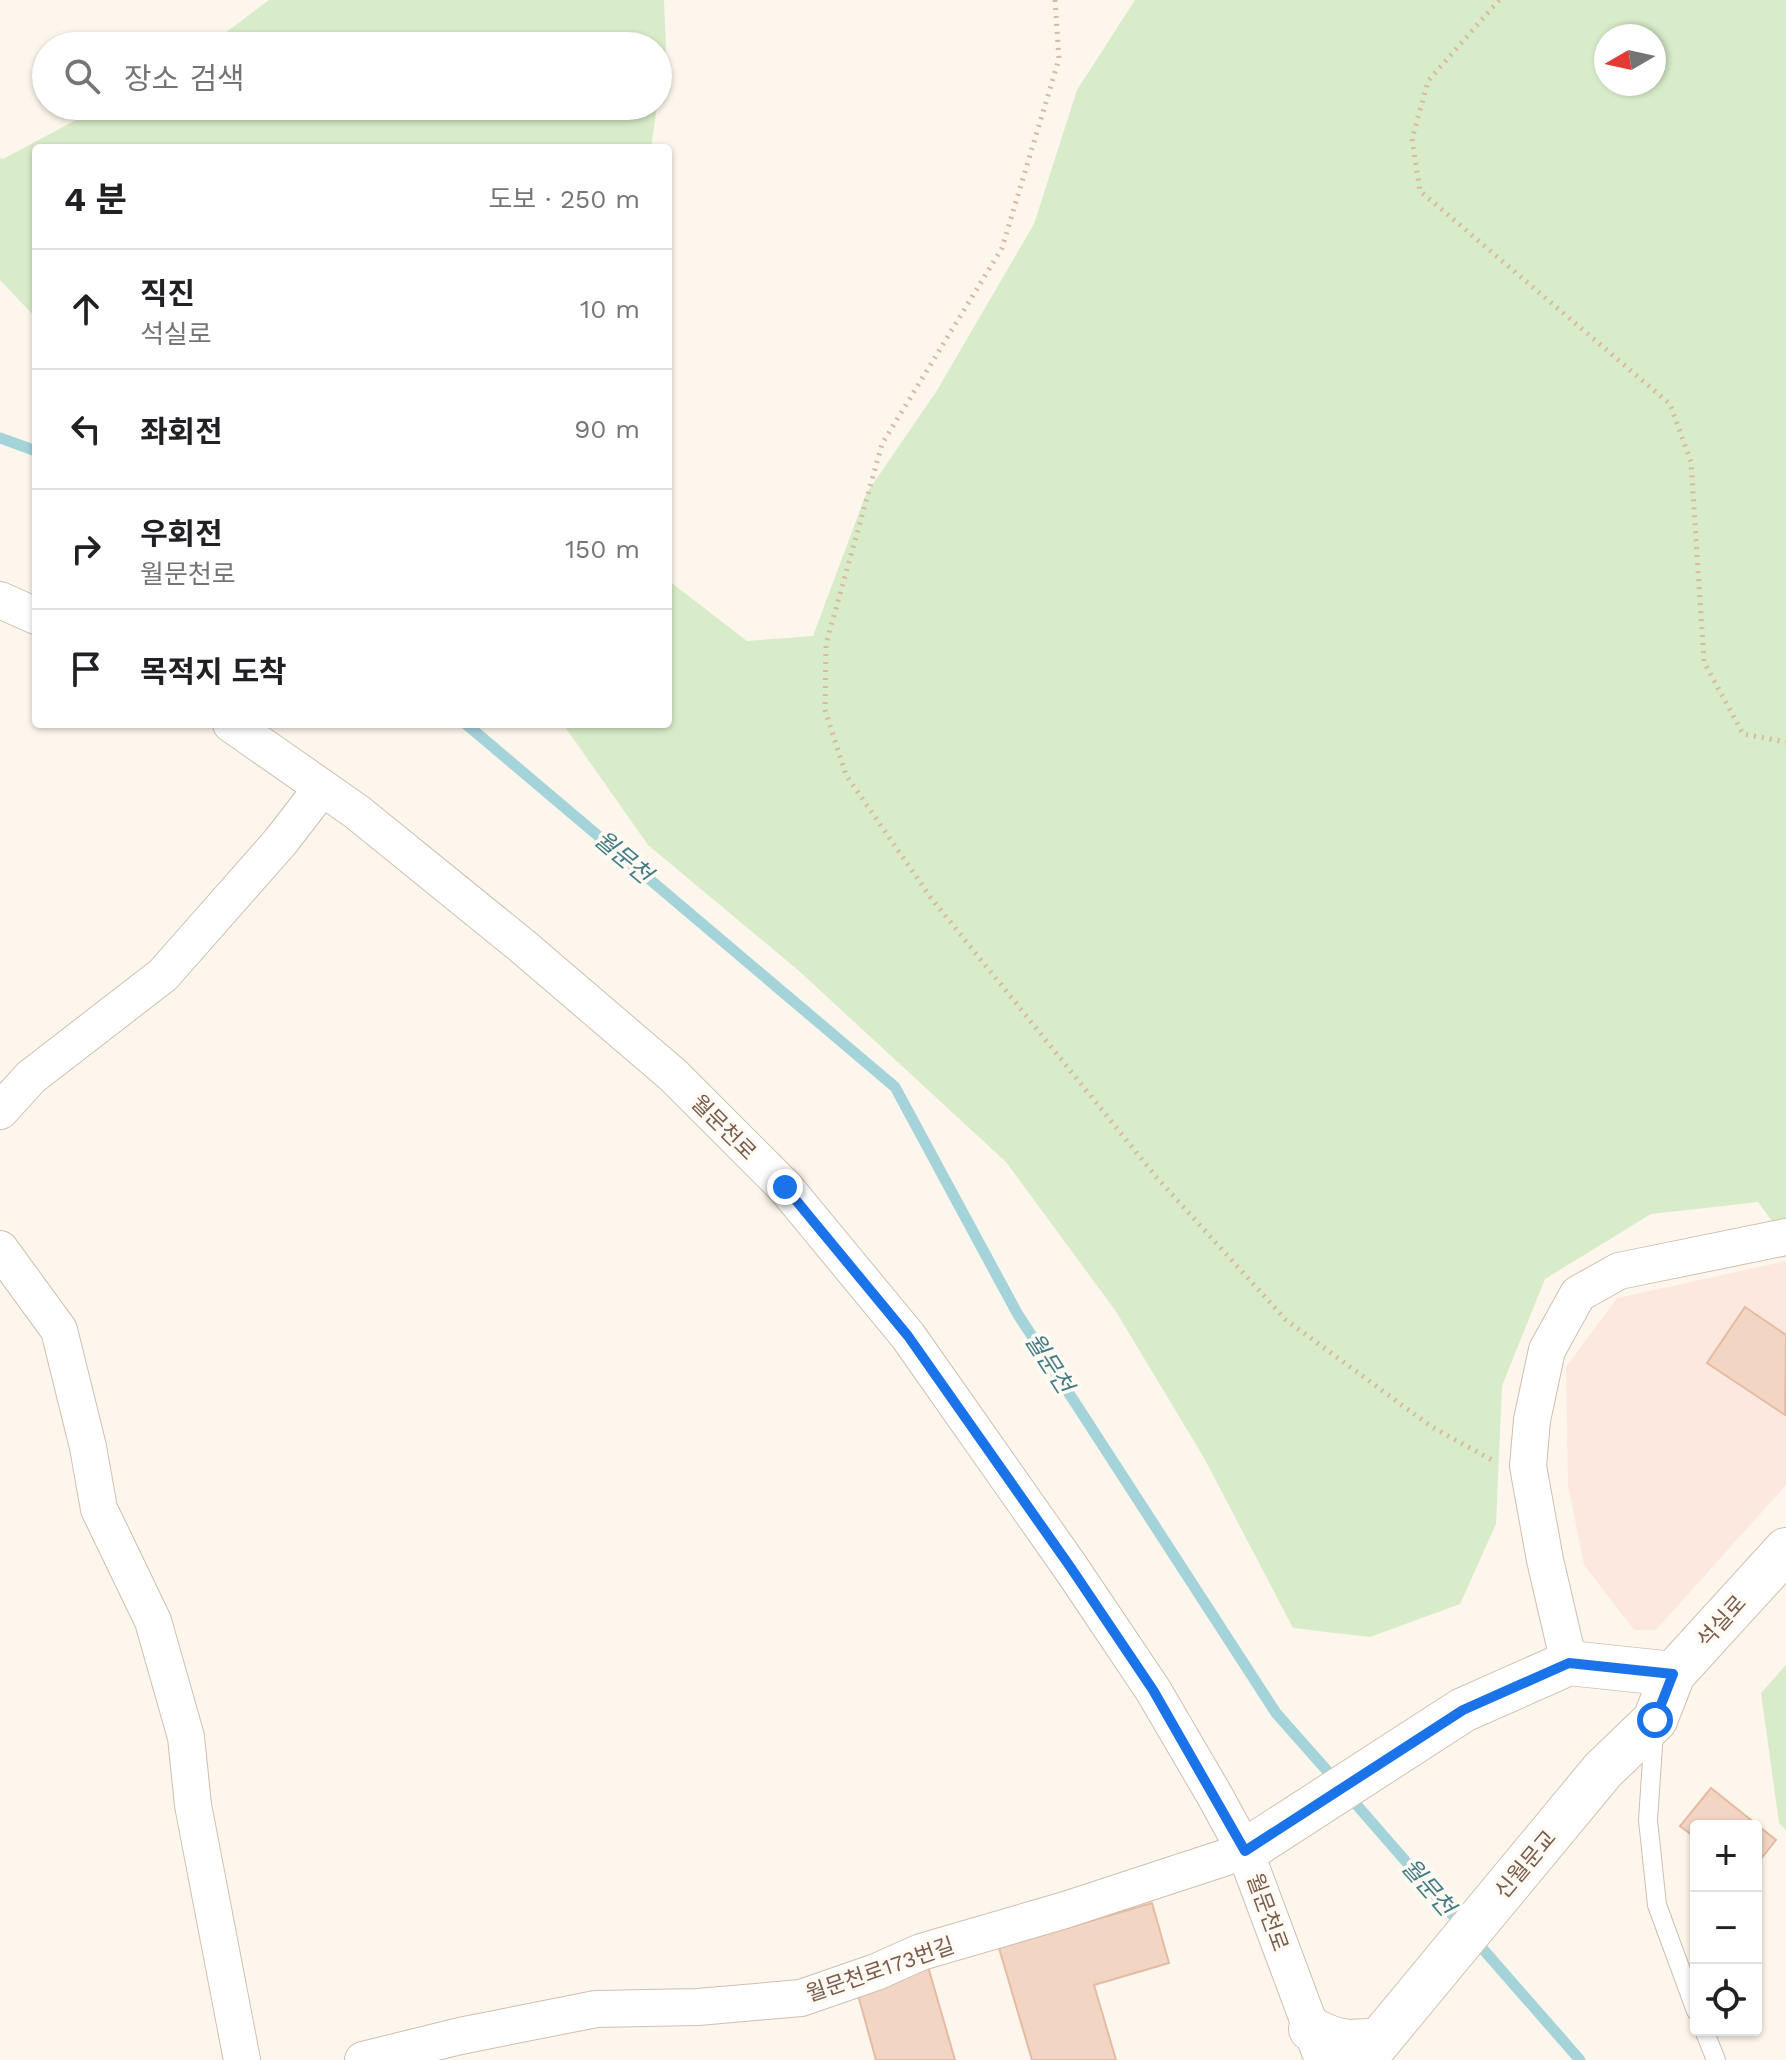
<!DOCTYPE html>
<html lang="ko">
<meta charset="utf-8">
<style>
body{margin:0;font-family:"Work Sans","Noto Sans KR",sans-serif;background:#f6f6f6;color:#202124}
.controls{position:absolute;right:24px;bottom:24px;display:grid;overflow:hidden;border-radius:8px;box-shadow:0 2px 6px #0004}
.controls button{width:72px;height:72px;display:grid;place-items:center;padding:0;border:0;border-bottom:2px solid #e0e0e0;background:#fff;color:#202124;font:40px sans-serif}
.compass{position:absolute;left:1594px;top:24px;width:72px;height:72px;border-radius:50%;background:#fff;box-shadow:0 2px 6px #0004;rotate:261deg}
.stop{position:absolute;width:24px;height:24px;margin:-18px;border:6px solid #1a73e8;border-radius:50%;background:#fff}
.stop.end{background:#1a73e8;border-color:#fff;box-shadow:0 2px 8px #0008}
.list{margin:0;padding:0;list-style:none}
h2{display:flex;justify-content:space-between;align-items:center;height:104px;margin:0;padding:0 32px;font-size:34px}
h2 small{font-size:26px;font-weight:400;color:#757577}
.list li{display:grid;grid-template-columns:52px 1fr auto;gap:24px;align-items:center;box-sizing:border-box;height:120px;padding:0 32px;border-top:2px solid #e0e0e0}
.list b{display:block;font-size:30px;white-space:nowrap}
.list p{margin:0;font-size:26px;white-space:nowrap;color:#757577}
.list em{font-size:26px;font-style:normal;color:#757577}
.icon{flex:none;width:44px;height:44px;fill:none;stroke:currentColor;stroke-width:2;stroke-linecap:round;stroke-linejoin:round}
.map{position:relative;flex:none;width:1786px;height:2060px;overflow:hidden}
.search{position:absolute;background:#fff;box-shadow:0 2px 6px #0004;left:32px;top:32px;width:640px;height:88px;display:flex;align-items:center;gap:20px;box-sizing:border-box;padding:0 28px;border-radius:44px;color:#757577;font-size:30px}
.panel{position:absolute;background:#fff;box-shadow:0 2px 6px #0004;left:32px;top:144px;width:640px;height:584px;border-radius:8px}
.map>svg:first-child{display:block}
.commercial{fill:#fde8e0}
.green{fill:#d8ecc9;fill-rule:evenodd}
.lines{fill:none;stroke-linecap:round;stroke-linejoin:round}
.stream{stroke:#a5d3da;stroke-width:11}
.building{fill:#f3d5c3;stroke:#e6bba3;stroke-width:2}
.lane-casing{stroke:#d1beb0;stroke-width:20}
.street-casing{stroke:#d1beb0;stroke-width:38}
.secondary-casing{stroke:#d6c0b0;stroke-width:46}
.path{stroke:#d9b8a5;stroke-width:5;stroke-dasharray:2 6;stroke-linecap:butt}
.lane{stroke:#fff;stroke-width:18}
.street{stroke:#fff;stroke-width:36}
.secondary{stroke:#fff;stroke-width:44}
.route{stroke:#1a73e8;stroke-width:10}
.labels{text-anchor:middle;stroke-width:7;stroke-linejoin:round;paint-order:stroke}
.street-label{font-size:22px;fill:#7a5c4d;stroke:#fffaf3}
.water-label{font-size:24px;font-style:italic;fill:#437c86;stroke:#fffaf3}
</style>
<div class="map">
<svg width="1786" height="2060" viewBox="0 0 1786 2060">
<rect width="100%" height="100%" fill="#fdf6ec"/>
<polygon class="commercial" points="1786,1261 1786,1485 1656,1630 1634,1630 1584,1565 1568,1485 1566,1367 1617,1298"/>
<g class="green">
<polygon points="269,0 664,0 666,50 658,101 658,46 208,46"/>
<path d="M1135 0H1786V1240L1758 1202 1651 1214 1545 1279 1502 1386 1496 1524 1460 1604 1370 1637 1293 1628 1203 1456 1115 1310 1006 1162 798 970 648 845 563 724H668V584H673L747 641 813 636 866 494 936 392 1034 224 1077 90ZM1606 36H1654V84H1606Z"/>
<polygon points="102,106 657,106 651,148 36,148 36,318 0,280 0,158 3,159"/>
<polygon points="1786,1665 1786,1830 1779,1823 1761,1693"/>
</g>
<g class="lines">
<g class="stream">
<polyline points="0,438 36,451"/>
<polyline points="466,724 895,1087 1017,1313 1276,1713 1337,1782"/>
<polyline points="1348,1795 1463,1927"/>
<polyline points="1475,1940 1580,2060"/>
</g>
</g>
<g class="building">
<polygon points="1745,1307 1786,1335 1785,1415 1707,1363"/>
<polygon points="1711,1788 1776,1840 1756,1865 1756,1826 1696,1826 1696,1838 1680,1826"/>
<polygon points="1152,1903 1169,1963 1094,1985 1116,2060 1032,2060 999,1948"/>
<polygon points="927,1963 955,2060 876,2060 855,1984"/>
</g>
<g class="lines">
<g class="lane-casing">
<g id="lane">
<polyline points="1654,1731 1648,1820 1657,1905 1696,2011"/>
<polyline points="1704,2030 1716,2060"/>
</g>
</g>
<g class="street-casing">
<g id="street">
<polyline points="0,600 36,616"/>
<polyline points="231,724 357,812 521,945 673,1075 785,1187 908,1336 1071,1568 1153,1690 1215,1796 1245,1851 1323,2060"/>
<polyline points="0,1111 31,1077 163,975 281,841 322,788"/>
<polyline points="0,1249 59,1330 88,1447 99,1509 153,1621 186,1737 193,1805 242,2060"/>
<polyline points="1569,1663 1545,1560 1528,1466 1532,1420 1547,1350 1578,1294 1619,1271 1786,1237"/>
<polyline points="363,2060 460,2036 596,2009 698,2007 801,1998 876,1972 921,1952 1065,1910 1245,1851"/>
</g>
</g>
<g class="secondary-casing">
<g id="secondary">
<polyline points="1245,1851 1463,1710 1569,1663 1673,1674"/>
<path d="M1311 2029C1338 2044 1350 2043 1379 2040"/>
<polyline points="1363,2060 1603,1770 1655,1720 1673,1674 1786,1550"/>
</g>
</g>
<g class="path">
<polyline points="1055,0 1059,59 1002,248 882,444 826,644 825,710 846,775 931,898 1157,1178 1286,1320 1432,1427 1492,1460"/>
<polyline points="1499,0 1428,81 1412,139 1420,191 1670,404 1691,462 1704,662 1743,734 1786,742"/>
</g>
<use href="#lane" class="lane"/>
<use href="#street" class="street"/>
<use href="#secondary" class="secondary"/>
</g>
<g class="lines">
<polyline class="route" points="785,1187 908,1336 1071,1568 1153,1690 1245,1851 1463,1710 1569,1663 1673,1674 1655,1720"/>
</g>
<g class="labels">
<g class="street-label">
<text transform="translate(724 1127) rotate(45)" y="8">월문천로</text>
<text transform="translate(1721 1621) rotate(-48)" y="8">석실로</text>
<text transform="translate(1525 1864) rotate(-50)" y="8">신월문교</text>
<text transform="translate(1268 1912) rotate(70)" y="8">월문천로</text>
<text transform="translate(880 1969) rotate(-19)" y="8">월문천로173번길</text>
</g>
<g class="water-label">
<text transform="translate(623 857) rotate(40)" y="8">월문천</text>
<text transform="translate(1049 1363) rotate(57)" y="8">월문천</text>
<text transform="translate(1428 1887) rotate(49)" y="8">월문천</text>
</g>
</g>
</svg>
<div class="controls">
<button>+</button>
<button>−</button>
<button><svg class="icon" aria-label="locate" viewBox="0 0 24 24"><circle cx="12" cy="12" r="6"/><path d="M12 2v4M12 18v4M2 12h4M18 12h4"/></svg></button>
</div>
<svg class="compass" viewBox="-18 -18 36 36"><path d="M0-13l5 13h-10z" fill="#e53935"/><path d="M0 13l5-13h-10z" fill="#757577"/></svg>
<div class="stop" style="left:1655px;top:1720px"></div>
<div class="stop end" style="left:785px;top:1187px"></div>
<div class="search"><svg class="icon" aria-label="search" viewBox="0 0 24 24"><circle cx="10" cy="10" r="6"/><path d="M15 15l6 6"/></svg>장소 검색</div>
<section class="panel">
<h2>4 분<small>도보 · 250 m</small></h2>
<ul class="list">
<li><svg class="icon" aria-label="ahead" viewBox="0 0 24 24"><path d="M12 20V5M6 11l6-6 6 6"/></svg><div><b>직진</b><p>석실로</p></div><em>10 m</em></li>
<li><svg class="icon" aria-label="left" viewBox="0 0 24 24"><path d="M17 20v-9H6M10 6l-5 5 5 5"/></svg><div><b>좌회전</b></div><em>90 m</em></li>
<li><svg class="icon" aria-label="right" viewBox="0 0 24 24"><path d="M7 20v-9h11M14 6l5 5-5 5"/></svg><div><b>우회전</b><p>월문천로</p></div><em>150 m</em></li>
<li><svg class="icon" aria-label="arrive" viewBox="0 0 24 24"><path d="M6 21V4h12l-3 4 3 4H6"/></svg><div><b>목적지 도착</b></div></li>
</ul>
</section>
</div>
